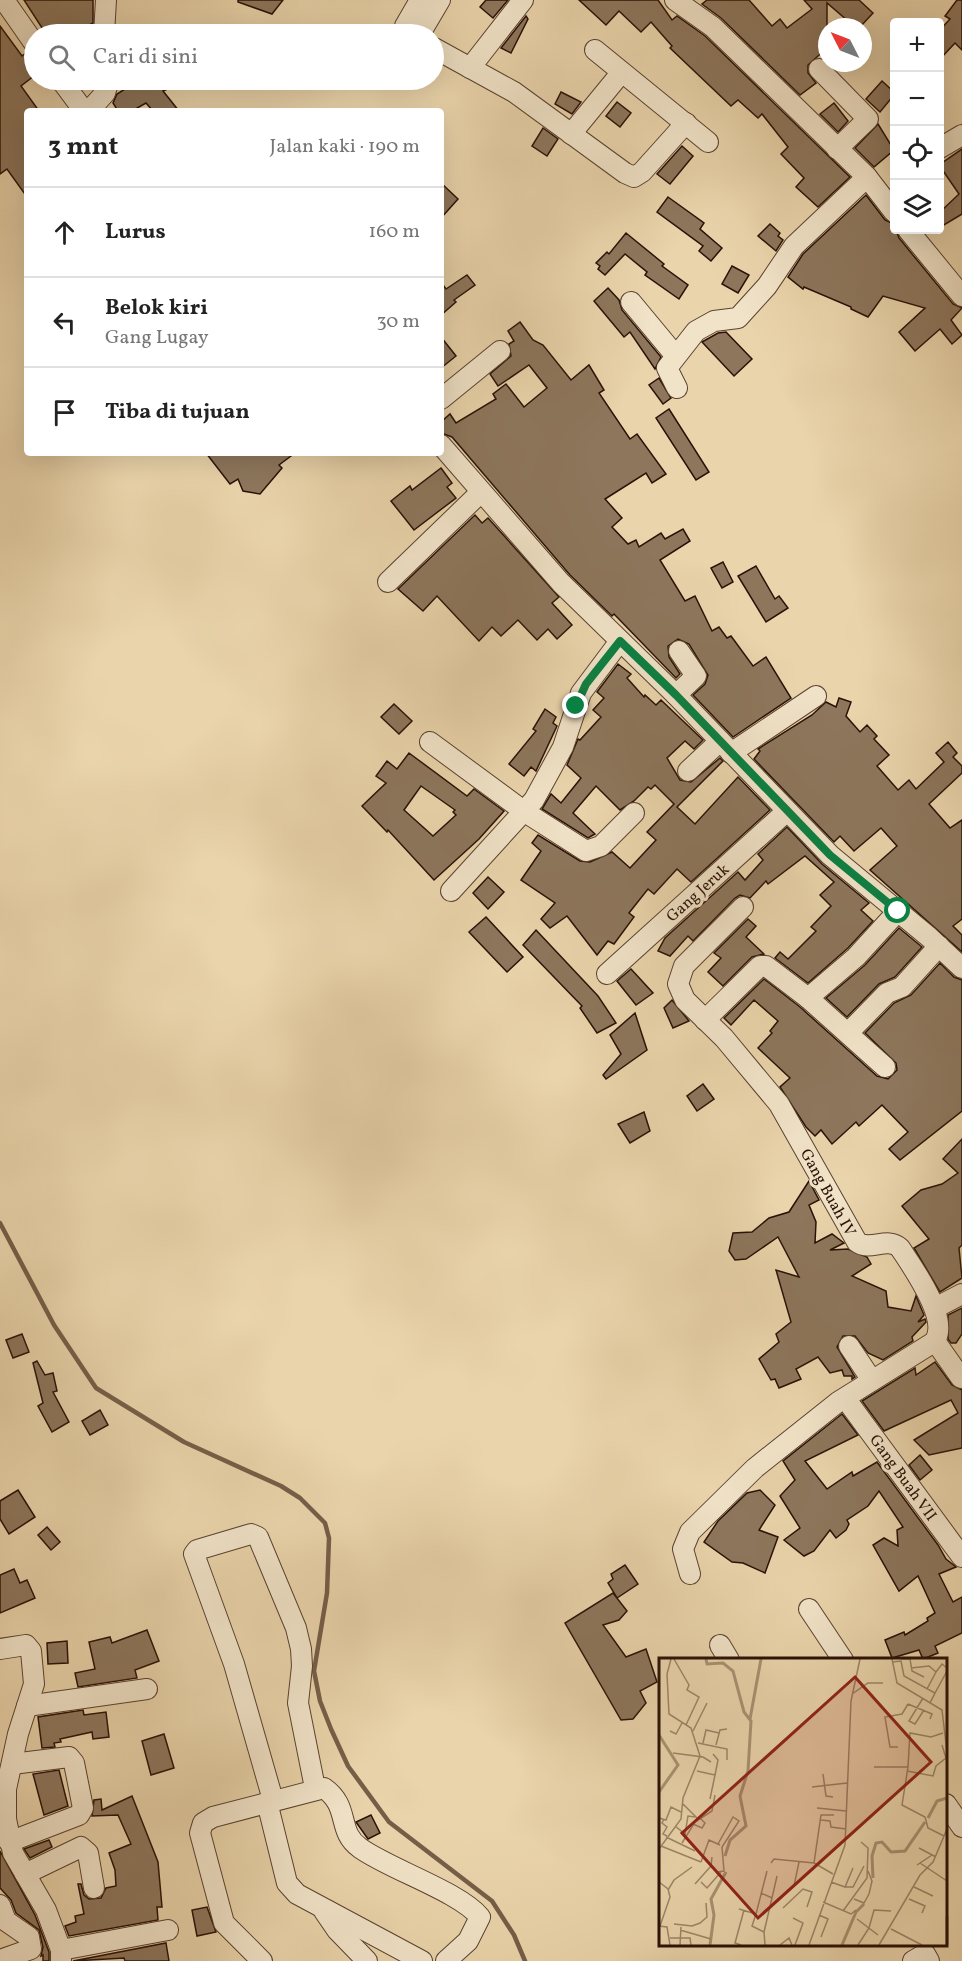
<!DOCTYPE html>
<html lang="id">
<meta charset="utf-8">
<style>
body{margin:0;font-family:Vollkorn,serif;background:#f2f2f2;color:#222}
.controls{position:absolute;right:18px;top:18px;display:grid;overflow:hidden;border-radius:6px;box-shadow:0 6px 24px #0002}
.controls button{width:54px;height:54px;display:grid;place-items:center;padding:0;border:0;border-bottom:2px solid #e0e0e0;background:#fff;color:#222;font:30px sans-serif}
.compass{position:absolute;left:818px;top:18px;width:54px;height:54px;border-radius:50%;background:#fff;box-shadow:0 6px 24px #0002;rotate:312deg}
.stop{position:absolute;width:18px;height:18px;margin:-14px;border:4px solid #0b8043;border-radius:50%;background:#fff}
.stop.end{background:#0b8043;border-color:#fff;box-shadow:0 2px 6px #0008}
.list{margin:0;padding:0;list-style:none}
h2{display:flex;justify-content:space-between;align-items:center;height:78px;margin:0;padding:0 24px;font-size:26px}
h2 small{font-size:20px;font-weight:400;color:#767676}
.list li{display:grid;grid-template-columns:39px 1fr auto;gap:18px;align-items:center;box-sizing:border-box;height:90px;padding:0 24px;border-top:2px solid #e0e0e0}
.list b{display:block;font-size:22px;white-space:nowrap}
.list p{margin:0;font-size:20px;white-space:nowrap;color:#767676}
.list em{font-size:20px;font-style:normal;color:#767676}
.icon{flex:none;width:33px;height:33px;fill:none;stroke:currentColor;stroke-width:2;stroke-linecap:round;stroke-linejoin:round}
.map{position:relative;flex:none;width:962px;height:1961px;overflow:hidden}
.search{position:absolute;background:#fff;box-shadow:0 6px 24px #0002;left:24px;top:24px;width:420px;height:66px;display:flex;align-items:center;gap:15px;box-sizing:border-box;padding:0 21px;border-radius:33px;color:#767676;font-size:22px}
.panel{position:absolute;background:#fff;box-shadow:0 6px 24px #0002;left:24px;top:108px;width:420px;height:348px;border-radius:6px}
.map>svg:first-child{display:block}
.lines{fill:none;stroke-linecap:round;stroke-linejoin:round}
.stream{stroke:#755e48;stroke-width:4.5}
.building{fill:#8d765c;stroke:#291107;stroke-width:1.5;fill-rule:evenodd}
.minor-casing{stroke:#594230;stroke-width:22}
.minor{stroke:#f1e3c8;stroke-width:20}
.route{stroke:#0b8043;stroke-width:8}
.labels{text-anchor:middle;stroke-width:6;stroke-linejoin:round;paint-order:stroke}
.street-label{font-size:16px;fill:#291107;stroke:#f1e3c8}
.inset-river{fill:none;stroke:#a89273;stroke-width:3}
.inset-road{fill:none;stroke:#9d8669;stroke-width:1.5}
.view{fill:#8f2418;fill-opacity:0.15;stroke:#8f2418;stroke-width:3}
.inset-edge{fill:none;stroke:#291107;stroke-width:3}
</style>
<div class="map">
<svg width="962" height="1961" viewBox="0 0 962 1961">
<rect width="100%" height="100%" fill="#ead4ab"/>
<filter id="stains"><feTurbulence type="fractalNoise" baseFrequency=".00333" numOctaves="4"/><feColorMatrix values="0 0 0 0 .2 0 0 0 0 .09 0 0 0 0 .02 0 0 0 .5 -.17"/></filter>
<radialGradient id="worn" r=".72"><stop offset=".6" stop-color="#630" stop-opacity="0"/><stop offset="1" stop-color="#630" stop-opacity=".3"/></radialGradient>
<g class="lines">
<polyline class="stream" points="0,1223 54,1325 96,1388 184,1442 281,1486 300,1498 325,1523 329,1538 327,1593 314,1671 320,1701 331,1729 348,1766 389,1822 492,1901 514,1935 525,1961"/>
</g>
<g class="building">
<polygon points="24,0 93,0 93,23 80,30 83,34 46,34"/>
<polygon points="238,0 283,0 272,14 238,2"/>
<polygon points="486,0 508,0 493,18 480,7"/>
<polygon points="579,0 658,0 672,20 677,16 705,36 850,177 818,207 796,187 804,178 781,154 788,147 762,114 758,118 738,100 731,106 670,48 672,46 651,22 641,32 619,11 606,25"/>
<polygon points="707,0 749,0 772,26 780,19 787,28 812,9 804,0 859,0 873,13 860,27 855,27 827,3 827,48 808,65 808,73 816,83 800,95 721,18 702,4"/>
<polygon points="957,0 962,0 962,50 955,43 939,60 939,31 950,19 945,16"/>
<polygon points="526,16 528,19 511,53 501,48"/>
<polygon points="0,26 22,56 27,52 34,62 34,76 21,86 39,111 27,111 27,197 7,169 0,174"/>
<polygon points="139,80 188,80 163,91 179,111 153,111 146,103 132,111 118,111 113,103 117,94"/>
<polygon points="882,81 894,92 894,95 880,112 866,99"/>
<polygon points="561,92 581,102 572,114 555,104"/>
<polygon points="617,102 631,113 620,127 606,116"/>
<polygon points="834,103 848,121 838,132 820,114"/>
<polygon points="878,124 894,150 874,167 855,148"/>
<polygon points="543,128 558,139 547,156 532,146"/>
<polygon points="682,146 693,156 670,184 657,174"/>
<polygon points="962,149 962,214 939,228 939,213 959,194 939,165"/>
<polygon points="441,183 458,199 441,218"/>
<polygon points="866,195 885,220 894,224 899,238 953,304 962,308 951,320 962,335 952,344 940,329 915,351 899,332 925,308 883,296 868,317 851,309 851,307 804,287 803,289 788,277 803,254"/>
<polygon points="668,197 704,223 700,229 722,248 711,261 699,251 703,246 657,212"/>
<polygon points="770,224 780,233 778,236 783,240 776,251 758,236"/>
<polygon points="626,233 664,264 662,266 688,285 679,299 645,275 647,272 625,254 605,275 598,269 600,266 596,263 607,252 609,254"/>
<polygon points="732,266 749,275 738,293 722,284"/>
<polygon points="467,275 475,285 454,300 456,302 441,315 441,282 446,289"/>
<polygon points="608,288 619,300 622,310 661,357 655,369 630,332 624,337 594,301"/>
<polygon points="520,322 533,340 543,345 571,380 589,365 604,390 599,393 630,439 637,434 666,474 652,483 646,473 605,499 622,518 612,527 628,544 636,540 639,547 661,533 665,539 683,529 690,541 660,560 685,601 695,596 712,631 719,627 727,638 731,636 753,666 766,657 791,698 733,737 693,695 705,684 708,675 689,644 678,639 668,646 669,657 680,674 676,678 614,614 612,616 570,575 452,437 441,433 441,422 450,414 456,423 496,399 493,394 506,384 524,407 547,388 529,365 498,386 490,374 511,356 509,344 514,341 508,331"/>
<polygon points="726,332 752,359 734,376 702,342 718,333"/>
<polygon points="441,337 456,356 441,368"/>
<polygon points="659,378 671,398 663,404 649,385"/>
<polygon points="669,409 709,472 696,480 656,418"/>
<polygon points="206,453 295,453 279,465 282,468 260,494 243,491 238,479 230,484"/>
<polygon points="441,468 452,483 447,487 456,498 414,530 391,501 410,486 412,490"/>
<polygon points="475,515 482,523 488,518 559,597 552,603 572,625 557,639 548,629 537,640 518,620 501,636 492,627 479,641 437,596 423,611 398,589"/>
<polygon points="723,562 733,582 722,588 711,568"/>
<polygon points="756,566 775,599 779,596 788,608 766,622 738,576"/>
<polygon points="618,664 631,674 627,678 644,697 645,695 656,705 661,700 703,740 694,749 685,741 667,758 680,780 691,782 720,758 723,761 677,807 695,824 738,777 770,810 691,882 677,869 654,894 648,889 629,913 634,917 614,944 608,941 597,955 567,916 550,928 541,919 555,903 521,880 541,851 532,843 538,835 580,861 590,862 612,852 630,868 656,840 647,832 674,804 655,785 651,789 648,787 634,801 620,810 596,786 573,813 595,834 588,838 542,809 551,794 561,803 581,778 567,765 578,739 580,740 601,717 593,710 604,698 597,692"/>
<polygon points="839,698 851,702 846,716 860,732 867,725 877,736 874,739 889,755 877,766 898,790 909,780 916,789 944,762 936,753 948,742 957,753 953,757 962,766 962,773 929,804 950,828 962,820 962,919 953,926 962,935 962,952 870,870 897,846 881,828 854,851 840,836 834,842 754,759 760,751 758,749 812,715 826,702 836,707"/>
<polygon points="394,704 412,721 399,734 381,717"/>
<polygon points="545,709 556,717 553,723 557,726 536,771 531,767 524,776 509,764 536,731 533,729"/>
<path d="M409 753 467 796 474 789 504 811 479 839 434 880 388 830 387 832 362 806 386 783 376 776 387 761 397 769ZM421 786 455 810 453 812 456 815 433 836 404 810Z"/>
<polygon points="787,827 822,864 869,903 861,910 873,921 848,948 808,983 775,958 780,952 788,959 816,931 811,927 831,906 820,895 834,882 805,856 768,884 766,881 750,898 740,895 735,898 693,941 688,936 670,956 658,951 665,938 738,872 745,880 763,860 758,854"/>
<polygon points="488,877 504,892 488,909 473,893"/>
<polygon points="486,917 523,957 507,972 469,932"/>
<polygon points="748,919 756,926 746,937 764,954 752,957 723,986 708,972 721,958 714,953"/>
<polygon points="899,928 922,947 895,977 879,984 847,1017 826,998 865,965"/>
<polygon points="536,930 598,996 616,1023 597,1033 580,1008 582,1006 523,945"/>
<polygon points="940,963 954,977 962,980 962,1111 900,1160 889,1149 908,1132 882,1105 859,1126 856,1122 832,1144 821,1130 815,1136 806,1127 780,1087 790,1078 758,1048 772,1033 770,1031 778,1021 754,1000 731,1025 724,1018 764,979 800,1007 877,1076 888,1079 897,1070 896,1063 865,1033 894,1003 911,995"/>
<polygon points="631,969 653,993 636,1005 617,981"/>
<polygon points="672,1000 689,1021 673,1028 664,1008"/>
<polygon points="635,1013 647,1050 606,1079 603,1075 621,1054 610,1035"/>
<polygon points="703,1084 714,1099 697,1111 687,1096"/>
<polygon points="644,1112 650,1131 630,1143 618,1124"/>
<polygon points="962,1139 962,1245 959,1248 962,1278 940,1292 914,1248 929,1239 902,1206 921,1190 942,1184 958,1173 943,1159"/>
<polygon points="809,1181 819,1200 809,1205 816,1222 815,1243 832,1234 844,1243 830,1250 848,1249 867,1257 871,1264 852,1276 886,1291 888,1307 911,1311 916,1296 924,1315 918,1322 925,1319 926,1322 912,1337 913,1341 883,1360 868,1353 855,1336 843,1336 837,1347 855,1377 852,1379 852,1376 844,1376 842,1370 830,1373 818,1357 796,1369 801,1379 779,1388 775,1379 771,1380 759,1359 779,1342 776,1334 791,1322 776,1270 799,1277 778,1237 746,1259 735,1260 729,1251 733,1233 752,1232 769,1218 789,1212"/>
<polygon points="962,1308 962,1334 956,1343 951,1343 948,1339 948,1315"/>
<polygon points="22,1334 29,1352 13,1358 6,1340"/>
<polygon points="37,1361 45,1375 53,1373 57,1391 53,1392 69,1422 52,1432 38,1406 43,1403 33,1363"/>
<polygon points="935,1362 952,1385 962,1390 962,1448 929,1455 914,1440 958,1413 951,1400 884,1431 862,1401 915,1368 916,1375"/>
<polygon points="100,1410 108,1425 90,1435 82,1421"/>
<polygon points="842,1414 858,1435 805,1461 827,1489 852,1472 853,1476 877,1462 938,1545 946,1559 956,1567 939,1574 953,1602 962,1597 962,1633 935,1646 938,1653 923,1659 919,1650 892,1658 885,1640 904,1632 905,1635 928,1621 927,1618 935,1613 918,1576 899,1591 873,1545 884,1538 898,1546 897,1530 903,1527 879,1491 868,1506 847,1520 849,1524 846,1530 836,1538 830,1530 814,1551 804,1556 784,1540 800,1528 780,1496 795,1480 783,1461"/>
<polygon points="920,1455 932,1470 920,1480 909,1465"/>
<polygon points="18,1490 35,1517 9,1534 0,1519 0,1501"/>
<polygon points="760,1490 775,1505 759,1530 778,1537 765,1573 743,1563 732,1562 704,1542 718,1521 747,1493"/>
<polygon points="47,1527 60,1542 51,1550 38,1535"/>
<polygon points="625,1565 638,1584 617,1598 608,1583 613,1579 611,1574"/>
<polygon points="14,1569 20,1583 27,1580 35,1598 0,1613 0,1575"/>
<polygon points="613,1593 627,1611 619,1620 603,1625 626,1657 646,1649 657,1682 640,1691 646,1703 633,1719 621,1720 565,1623"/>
<polygon points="147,1630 159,1661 135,1670 137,1678 78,1687 75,1673 95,1669 89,1642 110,1637 112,1643"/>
<polygon points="67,1641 68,1663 48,1664 47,1643"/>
<polygon points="83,1710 84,1715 106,1712 109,1737 93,1739 92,1732 60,1739 61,1742 54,1743 55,1747 42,1748 38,1717"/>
<polygon points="164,1734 174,1768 151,1775 142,1741"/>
<polygon points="59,1770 68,1806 44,1815 33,1774"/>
<polygon points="132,1796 158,1862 162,1907 157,1907 158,1920 69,1936 65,1926 76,1922 75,1916 84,1914 78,1884 81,1884 84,1895 89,1899 101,1898 106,1888 116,1886 115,1870 109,1853 131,1844 118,1815 92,1816 94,1800 101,1799 102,1810"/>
<polygon points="371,1815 380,1833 368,1839 356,1822"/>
<polygon points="49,1840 52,1847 30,1858 24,1849"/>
<polygon points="0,1851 35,1915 49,1952 49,1961 43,1961 43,1955 41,1956 43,1947 39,1930 16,1913 11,1900 0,1888"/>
<polygon points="207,1907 216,1932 197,1936 192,1910"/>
<polygon points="166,1943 169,1961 125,1961 124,1958 73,1961"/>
</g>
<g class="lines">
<g class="minor-casing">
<g id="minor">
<polyline points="4,0 34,43"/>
<polyline points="675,0 713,27 867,177 794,246 767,286 738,318 714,321 696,331 667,368 677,388"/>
<polyline points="104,34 106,0"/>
<polyline points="413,34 405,26 420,0"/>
<polyline points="420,34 440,0"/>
<polyline points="434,48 514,92 625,173 634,177 642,172 686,123"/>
<polyline points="595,50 708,142"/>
<polyline points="470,68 523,0"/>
<polyline points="819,69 868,119 837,149"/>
<polyline points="61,80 84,111"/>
<polyline points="89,111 105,93 109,80"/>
<polyline points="571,134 621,73"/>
<polyline points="940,148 962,135"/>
<polyline points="867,177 894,212"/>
<polyline points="908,230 962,296"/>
<polyline points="631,302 675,355"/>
<polyline points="441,399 500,351"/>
<polyline points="441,445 561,583 676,695 830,855 929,937 962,968"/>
<polyline points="388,582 480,493"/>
<polyline points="676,695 696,676 679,651"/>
<polyline points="430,742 525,812 586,851 601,846 634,813"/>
<polyline points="731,753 816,696"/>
<polyline points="688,771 720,741"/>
<polyline points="451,891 534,800 563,747 581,693 620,641"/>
<polyline points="607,974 787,811"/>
<polyline points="808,998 885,1067"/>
<polyline points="705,1020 760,966 766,966 808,998 856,957 898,911"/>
<polyline points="848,1033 887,993 902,987 939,946"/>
<polyline points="935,1308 962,1294"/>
<polyline points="935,1341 961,1378"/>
<polyline points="849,1346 871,1379"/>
<polyline points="845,1398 962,1557"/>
<path d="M690 1574 683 1549 690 1532 755 1468 838 1402 934 1342C951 1320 913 1268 900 1248 887 1236 870 1252 857 1242L779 1104 724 1038 685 1000 678 984 684 966 743 907"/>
<polyline points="809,1609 843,1660"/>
<polyline points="720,1645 729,1660"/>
<polyline points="0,1649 26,1645 31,1651 34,1684 18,1734 6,1789 6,1819 13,1853 46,1910 61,1950 61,1961"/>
<polyline points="27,1706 147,1689"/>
<polyline points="273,1800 234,1664 194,1554 197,1550 251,1534 258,1537 296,1628 301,1649 302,1666 298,1703 315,1788"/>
<polyline points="267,1802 287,1883 297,1894 422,1961"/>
<polyline points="946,1804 962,1827"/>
<polyline points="9,1842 79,1815 83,1808 74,1763 69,1757 12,1764"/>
<polyline points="25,1874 81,1847 88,1853 94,1888"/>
<polyline points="0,1905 6,1921 29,1937 31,1949 0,1960"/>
<polyline points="324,1911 337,1930 367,1961"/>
<polyline points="61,1950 168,1930"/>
<path d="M262 1961 224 1923 200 1833 203 1823 213 1817 324 1788C351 1807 336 1831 360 1848 389 1869 460 1892 480 1917L468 1941 446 1961"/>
<polyline points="913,1961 925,1954 929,1961"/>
</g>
</g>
<use href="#minor" class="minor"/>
</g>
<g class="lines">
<polyline class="route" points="576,706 586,684 620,641 676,695 830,855 898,911"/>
</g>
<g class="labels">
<g class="street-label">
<text transform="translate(697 892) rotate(-42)" y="6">Gang Jeruk</text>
<text transform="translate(829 1192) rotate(61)" y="6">Gang Buah IV</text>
<text transform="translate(904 1477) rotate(54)" y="6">Gang Buah VII</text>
</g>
</g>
<g transform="translate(659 1658)">
<rect width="288" height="288" fill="#ead4ab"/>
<path class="inset-river" d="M47 1 48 6 64 5 74 13 85 54 92 63 89 113 81 138 87 168 71 182 66 198M91 61 102 1M0 77 19 107 0 134M269 160 278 143 288 140M214 220 213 198 217 185 223 184 232 194 246 193 266 164M51 287 55 257 52 241 67 214M183 287 197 254 205 246M288 287V258"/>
<path class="inset-road" d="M15 1 30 27 28 32 40 39 27 67M233 1 238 25 283 52 288 94M242 1H251L253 13 265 19M233 4 242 3 245 18 276 35 271 45M252 10 270 8 277 14 283 6 288 10M268 31 277 14M276 35 288 13M193 36 209 25H224M264 40 250 63 256 66 265 52M249 46 273 56 271 61M11 73 17 76 23 65M34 73 48 45M39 85 68 91V102M44 85 47 72 60 75M57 87 61 72 68 71M239 89H231L226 59 243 56 249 46M14 95 44 99 52 104M54 96 59 102 56 117M215 109H249L251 75 272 79 284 75M249 109 243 147 266 159 269 170 285 178M38 113 56 117 51 141M248 113 274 118 277 108 287 100 283 87M164 116 167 138 174 139M153 129 188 125M24 146 38 160M158 150 187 153M0 160 7 162 12 149 22 154M5 161 3 165 8 169 4 176 8 178M162 162 171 163 172 169 187 171M34 166 43 170 46 165 41 160M16 168 26 176 29 158 36 159M7 179 36 193M23 185 36 164 53 153 56 137M2 188 42 204M260 190 277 199M0 191 22 161 24 140 41 98 32 70 10 56 8 16 12 1M53 199 52 208 58 214 65 213 63 189 80 163 74 159 59 186M42 204 50 182 61 187M112 205 115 201 155 205M155 205 162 157H175M155 205 174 216M261 205 288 223M258 207 273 197M0 224 9 231 11 239 1 268M42 224 48 230 62 214M172 224 186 229 194 210M36 226 52 208M135 228 140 204M186 229H194L205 208M255 229 274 238M9 232 15 222 33 209M102 235 113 240 118 218M195 241 205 245 210 236 213 223 209 213M250 241 266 248 263 255M164 244 192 256 197 252M124 250 144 231 153 234 148 249M80 251 97 256 93 268 105 274 106 287M184 253 208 220 209 190 202 184M97 256 108 213M160 257 169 261 162 279M134 260 144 265 136 287M198 261 219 277M15 266 33 268 41 265 48 259 47 245M0 268 8 269 11 287M232 271 263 287M21 272 52 281M105 274 113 240M11 280H31L32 287M21 287 22 269M82 287 76 285 85 252M121 287 130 280 133 287M150 287 186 187 192 43 201 1M199 287 210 270 215 252 232 253M220 287 261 217 274 204 288 171"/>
<path class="view" d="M196 19 272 104 99 260 23 175Z"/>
<rect width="288" height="288" class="inset-edge"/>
</g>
<rect width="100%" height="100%" filter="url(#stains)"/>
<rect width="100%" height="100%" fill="url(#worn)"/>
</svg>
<div class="controls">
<button>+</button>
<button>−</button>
<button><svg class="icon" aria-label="locate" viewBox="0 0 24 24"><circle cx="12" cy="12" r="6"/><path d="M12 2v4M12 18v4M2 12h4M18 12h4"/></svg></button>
<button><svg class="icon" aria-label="layers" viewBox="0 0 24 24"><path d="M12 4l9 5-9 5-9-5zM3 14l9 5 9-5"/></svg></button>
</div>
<svg class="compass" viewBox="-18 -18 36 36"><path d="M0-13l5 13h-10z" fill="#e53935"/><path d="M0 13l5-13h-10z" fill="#767676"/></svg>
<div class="stop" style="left:898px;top:911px"></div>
<div class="stop end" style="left:576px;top:706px"></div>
<div class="search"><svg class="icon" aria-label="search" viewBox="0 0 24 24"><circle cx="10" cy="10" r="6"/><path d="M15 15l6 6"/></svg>Cari di sini</div>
<section class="panel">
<h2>3 mnt<small>Jalan kaki · 190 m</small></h2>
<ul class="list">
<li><svg class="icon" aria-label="ahead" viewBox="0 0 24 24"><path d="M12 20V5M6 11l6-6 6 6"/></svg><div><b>Lurus</b></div><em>160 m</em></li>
<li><svg class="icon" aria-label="left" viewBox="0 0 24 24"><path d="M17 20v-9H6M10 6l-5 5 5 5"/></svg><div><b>Belok kiri</b><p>Gang Lugay</p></div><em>30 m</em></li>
<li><svg class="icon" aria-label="arrive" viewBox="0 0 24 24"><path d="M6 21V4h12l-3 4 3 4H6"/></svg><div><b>Tiba di tujuan</b></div></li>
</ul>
</section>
</div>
